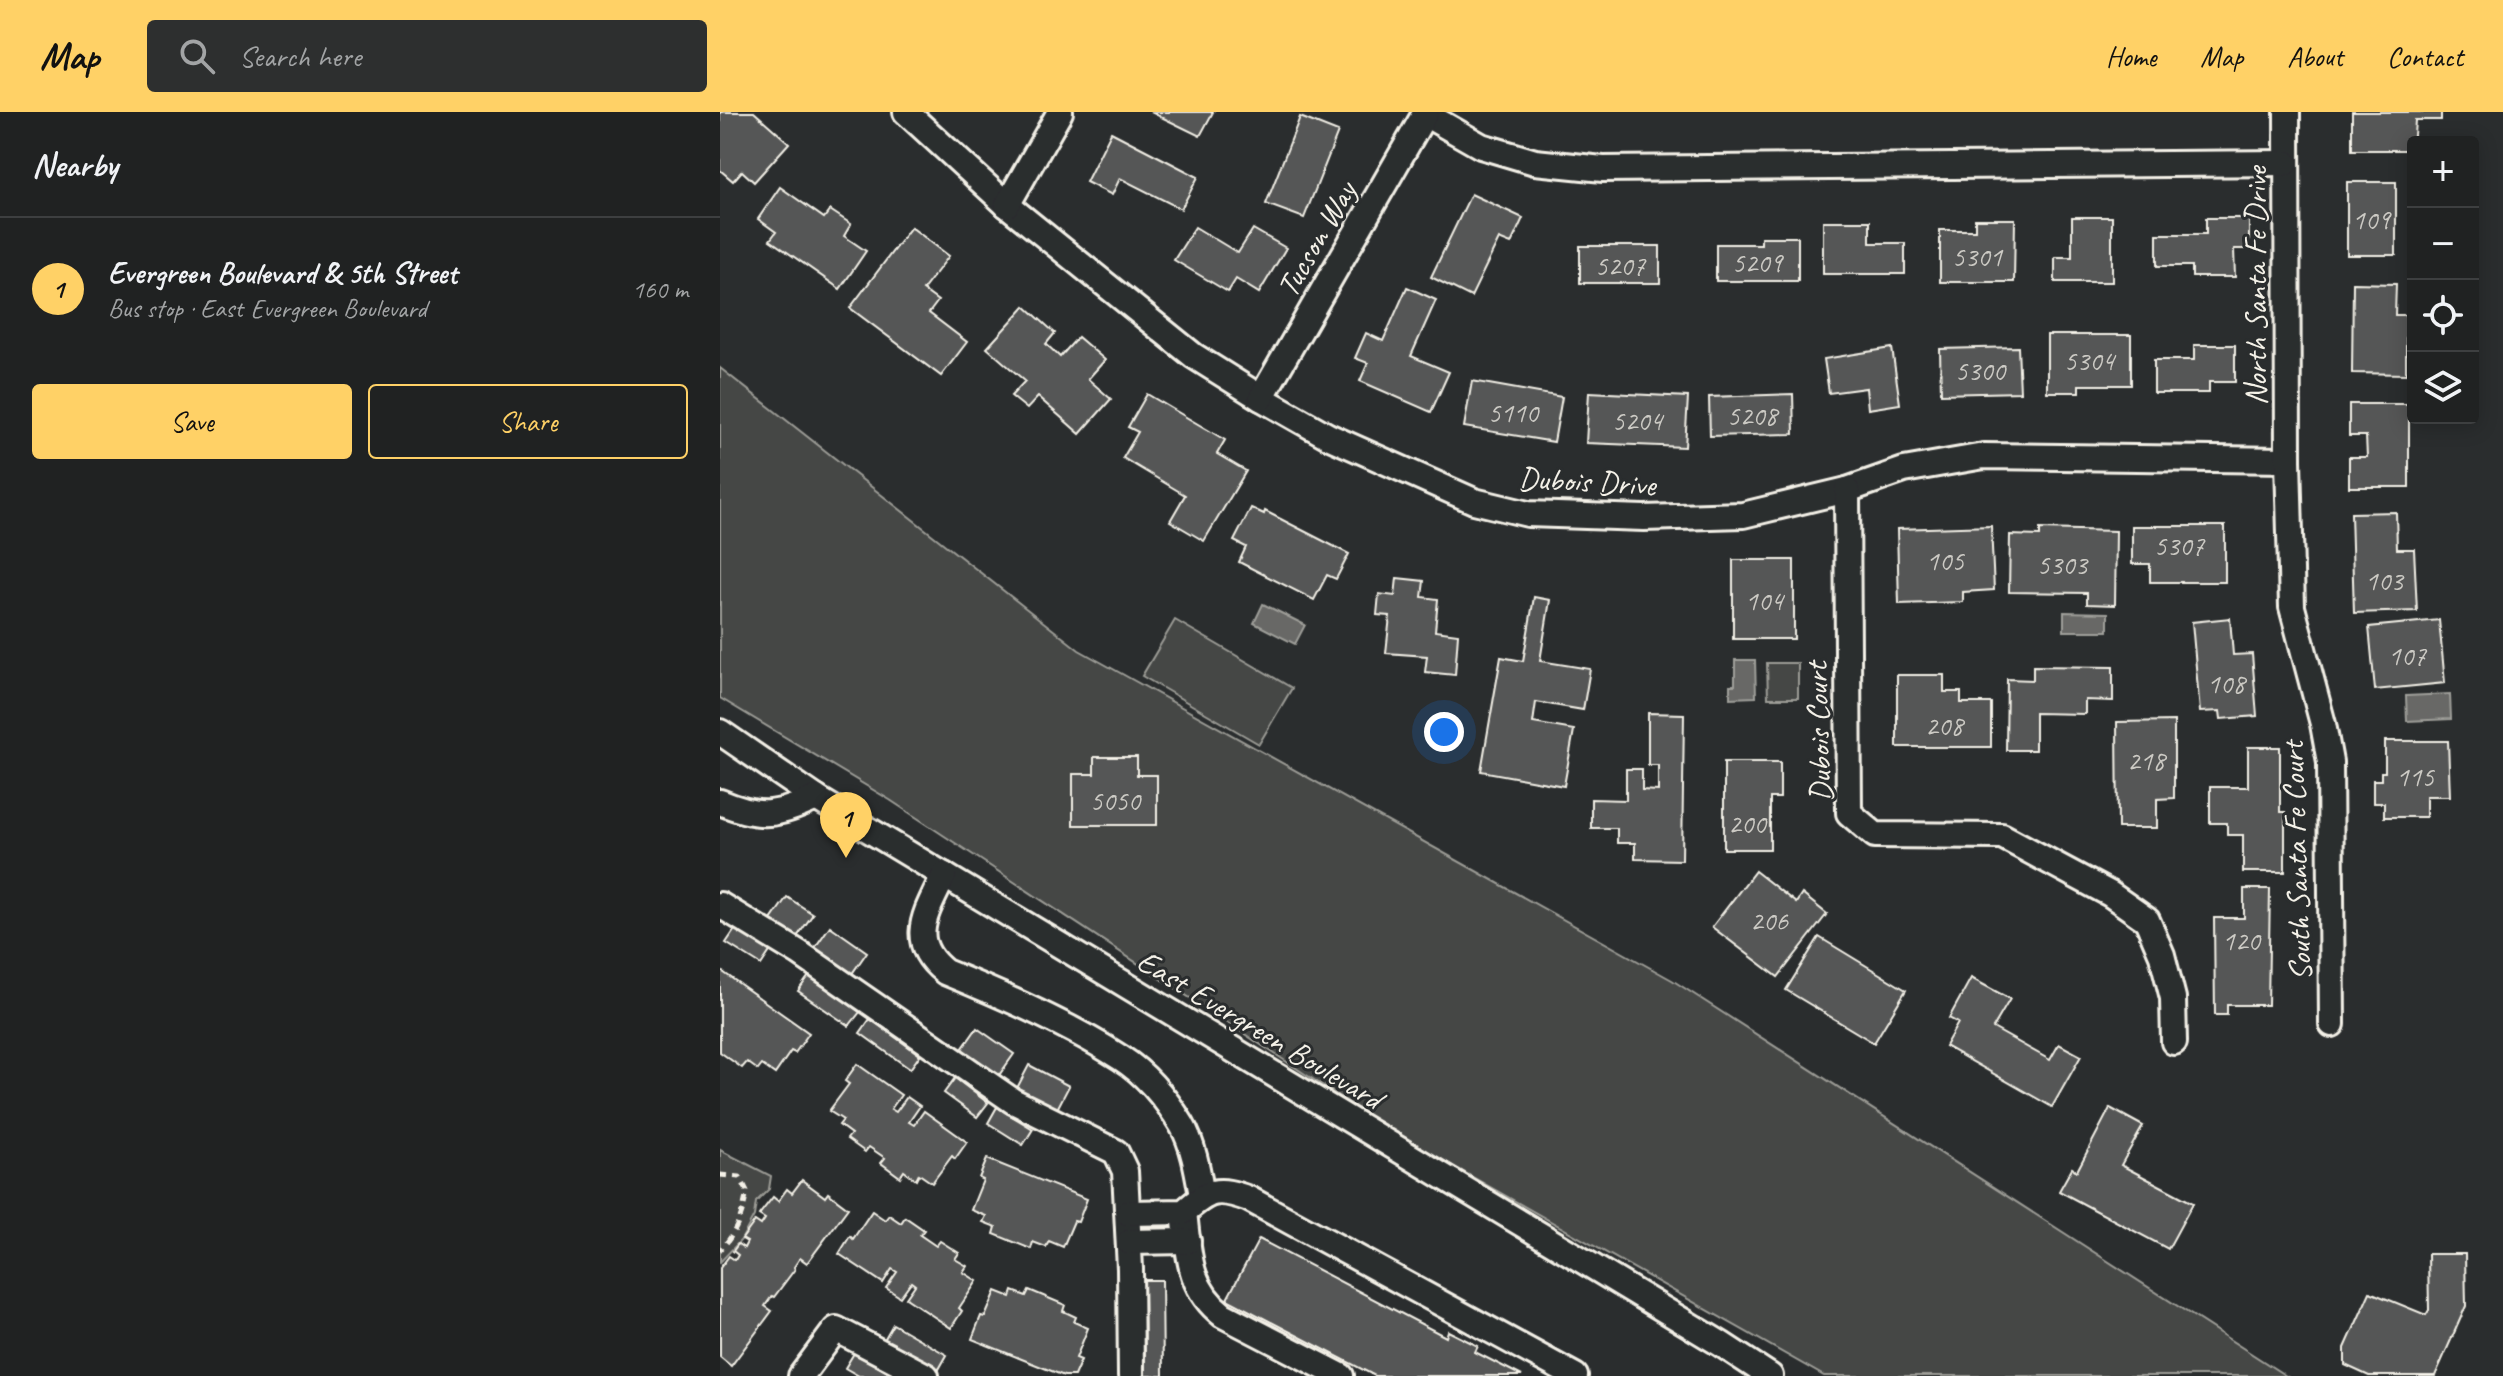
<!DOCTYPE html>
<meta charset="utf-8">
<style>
body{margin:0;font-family:Caveat,sans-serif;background:#2d2f2f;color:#f1f3f6}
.controls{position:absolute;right:24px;top:24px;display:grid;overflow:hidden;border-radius:8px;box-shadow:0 4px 20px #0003}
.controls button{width:72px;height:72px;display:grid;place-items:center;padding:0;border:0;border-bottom:2px solid #3d3f40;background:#202222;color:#f1f3f6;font:40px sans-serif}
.you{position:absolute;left:724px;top:620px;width:28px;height:28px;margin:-20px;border:6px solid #fff;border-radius:50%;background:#1a73e8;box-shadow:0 0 0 12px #1a73e833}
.badge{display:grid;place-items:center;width:52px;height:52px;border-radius:50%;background:#ffd166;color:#111;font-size:26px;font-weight:700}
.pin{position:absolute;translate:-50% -66px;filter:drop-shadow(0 2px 4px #0008)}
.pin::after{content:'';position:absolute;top:42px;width:28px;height:24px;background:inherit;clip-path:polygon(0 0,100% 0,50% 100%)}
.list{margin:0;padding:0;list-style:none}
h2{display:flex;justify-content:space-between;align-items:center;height:104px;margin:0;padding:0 32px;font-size:34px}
h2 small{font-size:26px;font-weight:400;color:#a2a4a5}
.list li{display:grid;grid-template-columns:52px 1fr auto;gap:24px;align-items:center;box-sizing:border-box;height:144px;padding:0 32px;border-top:2px solid #3d3f40}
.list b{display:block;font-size:30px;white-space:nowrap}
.list p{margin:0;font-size:26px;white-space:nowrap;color:#a2a4a5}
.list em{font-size:26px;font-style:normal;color:#a2a4a5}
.actions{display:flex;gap:16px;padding:24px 32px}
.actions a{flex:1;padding:18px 0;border:2px solid #ffd166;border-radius:8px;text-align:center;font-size:28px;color:#ffd166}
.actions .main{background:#ffd166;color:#111}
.icon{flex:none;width:44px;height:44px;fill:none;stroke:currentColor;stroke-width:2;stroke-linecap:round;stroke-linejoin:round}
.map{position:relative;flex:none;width:1783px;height:1264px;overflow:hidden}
header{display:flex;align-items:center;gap:48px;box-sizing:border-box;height:112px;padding:0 40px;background:#ffd166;color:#111}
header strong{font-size:38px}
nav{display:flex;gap:44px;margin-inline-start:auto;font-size:28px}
.search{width:560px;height:72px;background:#2d2f2f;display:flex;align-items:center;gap:20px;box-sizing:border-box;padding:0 28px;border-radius:8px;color:#a2a4a5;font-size:30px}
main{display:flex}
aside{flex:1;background:#202222}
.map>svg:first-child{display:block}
.green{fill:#444645;stroke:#9c9c96;stroke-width:2}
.water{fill:#676866;stroke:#9f9f9a;stroke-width:2}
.building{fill:#555756;stroke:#f4f1e8;stroke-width:2}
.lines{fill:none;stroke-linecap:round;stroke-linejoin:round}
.minor-casing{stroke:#f4f1e8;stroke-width:30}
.path{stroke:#f4f1e8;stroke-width:5;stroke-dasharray:8 6;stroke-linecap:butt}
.minor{stroke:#2a2d2e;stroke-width:24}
.labels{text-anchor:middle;stroke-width:6;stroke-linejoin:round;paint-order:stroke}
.number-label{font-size:28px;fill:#cccac4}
.street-label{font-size:32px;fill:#f4f1e8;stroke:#2a2d2e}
</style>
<header>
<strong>Map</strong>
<div class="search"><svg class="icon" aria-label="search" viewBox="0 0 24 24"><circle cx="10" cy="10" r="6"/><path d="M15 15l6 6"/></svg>Search here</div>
<nav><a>Home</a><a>Map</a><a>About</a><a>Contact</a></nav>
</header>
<main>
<aside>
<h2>Nearby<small></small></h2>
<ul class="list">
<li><span class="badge">1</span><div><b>Evergreen Boulevard &amp; 5th Street</b><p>Bus stop · East Evergreen Boulevard</p></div><em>160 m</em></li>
</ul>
<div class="actions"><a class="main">Save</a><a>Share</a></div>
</aside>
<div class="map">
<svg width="1783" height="1264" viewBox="0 0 1783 1264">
<rect width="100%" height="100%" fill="#2a2d2e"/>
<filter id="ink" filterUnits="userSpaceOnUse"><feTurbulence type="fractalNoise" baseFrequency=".0125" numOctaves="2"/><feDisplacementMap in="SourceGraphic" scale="16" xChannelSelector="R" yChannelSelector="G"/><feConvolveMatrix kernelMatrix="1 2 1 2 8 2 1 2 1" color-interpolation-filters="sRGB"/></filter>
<g filter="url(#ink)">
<g class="green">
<polygon points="0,256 359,538 952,868 1566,1264 1104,1264 673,1020 170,688 0,586"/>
<polygon points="455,508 572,576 539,632 422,564"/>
<polygon points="1047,551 1078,551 1078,586 1048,586"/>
<polygon points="0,1038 51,1064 49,1077 36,1090 34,1104 21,1128 0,1150"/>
</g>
<g class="water">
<polygon points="543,492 585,513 575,532 534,511"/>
<polygon points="1344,500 1388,501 1388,519 1344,519"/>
<polygon points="1015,548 1035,548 1036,585 1010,586 1010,573 1015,573"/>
<polygon points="1730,582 1731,607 1687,609 1686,584"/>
</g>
<g class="building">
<polygon points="0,0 34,0 69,31 34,70 22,59 13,69 0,58"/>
<polygon points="431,0 493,0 480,24"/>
<polygon points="1632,0 1721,0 1721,8 1695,8 1693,38 1632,38"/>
<polygon points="580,5 618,20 584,106 546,92"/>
<polygon points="391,20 478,65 461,97 400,66 392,83 366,70"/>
<rect x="1627" y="70" width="49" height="73"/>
<polygon points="60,75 104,106 110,98 131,112 124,124 146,139 120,177 50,128 56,120 38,107"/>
<polygon points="751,82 803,106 791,132 779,127 751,185 711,165"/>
<polygon points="1352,105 1392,105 1392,170 1335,170 1335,145 1352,145"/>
<polygon points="1486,106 1529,106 1529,137 1514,137 1515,165 1472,165 1472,154 1437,154 1437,122 1486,122"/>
<polygon points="1255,107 1295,107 1294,170 1220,170 1220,118 1255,118"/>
<polygon points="1103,109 1150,109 1150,131 1185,131 1185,162 1103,162"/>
<polygon points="191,115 229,144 203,178 218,189 209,201 247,230 221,264 130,196"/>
<polygon points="475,115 518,141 533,117 566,136 539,181 516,167 508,180 454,148"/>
<polygon points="1041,125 1078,125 1078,169 996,169 996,132 1041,132"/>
<rect x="860" y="134" width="80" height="37"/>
<polygon points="1633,171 1676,172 1675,203 1686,203 1686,262 1632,261"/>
<polygon points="687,175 716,188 691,244 729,260 711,300 640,269 648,251 635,246 646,221 663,229"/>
<polygon points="305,194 335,221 326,232 340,245 358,225 385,248 368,267 391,287 360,322 318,285 307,297 291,284 305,269 267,236"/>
<polygon points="1327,223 1411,223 1411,273 1359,273 1359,280 1327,280"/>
<polygon points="1474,233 1515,233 1515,270 1489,270 1489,281 1434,281 1434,248 1474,248"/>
<polygon points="1298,235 1300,280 1221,282 1220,237"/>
<polygon points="1172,236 1180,292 1148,297 1146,276 1109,281 1104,247"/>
<polygon points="752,269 842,285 834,330 744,315"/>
<polygon points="869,280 968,285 965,335 866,331"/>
<polygon points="427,282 505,328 497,342 526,359 484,429 450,409 465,383 403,346 418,320 408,315"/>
<polygon points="1073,282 1074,322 990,324 989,285"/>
<polygon points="1629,292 1689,292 1689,375 1629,375 1629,345 1647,345 1646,324 1629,324"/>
<polygon points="531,396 544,402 545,399 629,442 616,467 607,463 594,488 519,450 526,435 514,429"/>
<polygon points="1676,400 1677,437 1694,437 1697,499 1634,501 1631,401"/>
<polygon points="1271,414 1274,478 1243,480 1243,490 1179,492 1177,417"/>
<polygon points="1412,414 1505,414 1505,470 1430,470 1430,452 1412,452"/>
<polygon points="1320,417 1396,419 1395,493 1367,492 1367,481 1289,480 1290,423 1320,424"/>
<rect x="1013" y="448" width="61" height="79"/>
<polygon points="677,466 704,469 702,485 718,487 715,519 738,522 735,563 705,560 707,544 666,541 670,504 657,503 659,482 675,484"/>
<polygon points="814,485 830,488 820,549 870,557 863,598 816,590 813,611 854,618 844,674 761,659 781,545 803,549"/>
<polygon points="1510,506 1513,543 1532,542 1537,604 1501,607 1500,599 1480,600 1472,510"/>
<polygon points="1719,508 1725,571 1655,578 1649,515"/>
<polygon points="1313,554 1393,555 1393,589 1365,588 1365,602 1315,601 1315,638 1286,638 1287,567 1313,568"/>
<polygon points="1177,563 1224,563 1224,580 1241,580 1241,591 1271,591 1271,635 1177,635"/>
<polygon points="928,601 964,602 962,748 915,747 915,731 897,731 897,716 871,716 871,687 906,688 906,657 922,657 922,678 938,679 938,653 928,653"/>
<polygon points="1454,609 1454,686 1437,687 1437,716 1398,716 1397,610"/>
<polygon points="1665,629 1728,629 1730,684 1706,684 1706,705 1664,705 1664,691 1653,691 1653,668 1661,668 1661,660 1665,660"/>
<polygon points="1528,635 1560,635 1560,700 1565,700 1565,760 1523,760 1523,723 1507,723 1507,711 1490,711 1490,675 1528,675"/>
<polygon points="374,645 417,645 417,663 437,663 437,713 353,713 353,662 374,662"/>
<polygon points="1004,650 1060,650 1060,686 1050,686 1050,737 1004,737"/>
<polygon points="1035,759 1076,791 1082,782 1107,802 1058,865 992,815"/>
<polygon points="1524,777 1550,777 1548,893 1507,893 1507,903 1495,903 1494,806 1524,806"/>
<polygon points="67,785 93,802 77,825 51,808"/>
<polygon points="110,814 147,840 131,863 94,837"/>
<polygon points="16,816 51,838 41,853 6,831"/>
<polygon points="1099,825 1186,878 1154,931 1066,878"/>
<polygon points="0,858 89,921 75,941 71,939 55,962 42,953 38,958 27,950 22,956 0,940"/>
<polygon points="89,864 140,900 129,914 78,879"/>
<polygon points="1251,866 1290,887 1273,916 1330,948 1339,932 1361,944 1332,995 1225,934 1238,911 1229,906"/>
<polygon points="150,907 200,943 190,957 140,921"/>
<polygon points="257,916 294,942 277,966 240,940"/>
<polygon points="137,952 181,983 171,997 176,1000 187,985 200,994 189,1010 194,1013 204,999 247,1030 235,1047 232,1044 212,1071 199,1062 196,1068 184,1059 180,1065 161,1051 165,1046 149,1035 145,1040 127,1027 131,1022 119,1013 123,1008 109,999 129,972 125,969"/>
<polygon points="309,953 349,974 336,999 296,978"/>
<polygon points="235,966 268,991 257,1005 224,981"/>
<polygon points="277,995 313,1017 303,1033 268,1011"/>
<polygon points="1390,996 1423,1014 1401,1053 1473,1091 1448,1137 1339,1079 1352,1056 1357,1059"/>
<polygon points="267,1047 367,1087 358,1110 354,1109 343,1135 329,1129 326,1135 313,1130 311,1137 274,1122 276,1115 263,1110 266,1104 251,1098 263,1068 259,1066"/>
<polygon points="82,1068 105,1085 108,1081 128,1096 87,1151 80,1146 74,1155 75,1157 54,1185 52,1184 45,1194 52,1199 11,1254 0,1245 0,1156 9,1144 15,1148 18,1143 13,1139 18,1132 24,1136 27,1130 22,1127 35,1109 41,1113 45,1107 39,1103 53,1085 58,1089 67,1077 72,1081"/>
<polygon points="152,1099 165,1108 169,1103 181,1111 185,1105 204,1118 200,1123 216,1134 220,1129 239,1141 235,1147 247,1154 243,1160 257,1169 239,1196 242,1199 231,1216 186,1186 195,1173 191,1170 180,1185 166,1176 177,1160 172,1157 163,1171 119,1142 130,1124 133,1127"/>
<polygon points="539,1127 726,1225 728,1219 758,1234 755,1240 802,1264 655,1264 507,1187"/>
<polygon points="1708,1142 1745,1142 1746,1194 1715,1264 1649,1264 1625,1253 1625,1236 1650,1180 1706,1203 1709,1198"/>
<polygon points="424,1168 442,1168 443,1264 425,1264"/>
<polygon points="309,1178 345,1193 343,1199 356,1205 354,1210 368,1216 356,1246 361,1248 354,1264 344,1264 252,1227 261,1204 265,1205 276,1179 291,1185 293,1179 306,1184"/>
<polygon points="173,1212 227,1243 218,1259 164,1228"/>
<polygon points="134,1241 174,1264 139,1264 125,1256"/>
</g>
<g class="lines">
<g class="minor-casing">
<g id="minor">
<polyline points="186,0 287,93 474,244 541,286 608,324 754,389 808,402 924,406 1023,403 1127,378 1184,358 1264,344 1568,348"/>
<polyline points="1567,0 1568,348 1572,495 1603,612 1610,650 1612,912"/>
<polyline points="705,2 761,34 815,50 883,57 1566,51"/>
<polyline points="287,93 340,0"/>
<polyline points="541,286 706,0"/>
<polyline points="1127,378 1129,701 1155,723 1282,724 1390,782 1427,808 1442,843 1453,886 1454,930"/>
<polyline points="0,620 96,686 1001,1232 1050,1264"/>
<path d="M0 690C40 707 57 704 96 686"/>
<path d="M224 763C207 800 185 829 225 860 282 883 349 912 401 946 426 962 447 988 462 1013 474 1034 478 1061 482 1084"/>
<polyline points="0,793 79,841 293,989 396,1040 405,1059 410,1157 411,1264"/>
<path d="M464 1100C469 1142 468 1176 503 1203L621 1264"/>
<path d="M408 1101 464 1100C489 1078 497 1075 529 1087L855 1264"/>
<polyline points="409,1130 468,1129"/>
<polyline points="81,1264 116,1217 206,1264"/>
</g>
</g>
<path class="path" d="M0 1063 20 1065 27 1079C23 1102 16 1122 0 1138"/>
<use href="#minor" class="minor"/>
</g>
</g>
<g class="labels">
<g class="number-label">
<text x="1651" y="117">109</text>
<text x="1257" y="154">5301</text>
<text x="1037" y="160">5209</text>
<text x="900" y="163">5207</text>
<text x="1369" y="258">5304</text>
<text x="1260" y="268">5300</text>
<text x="793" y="310">5110</text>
<text x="1032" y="313">5208</text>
<text x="917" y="318">5204</text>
<text x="1459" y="443">5307</text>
<text x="1225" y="458">105</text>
<text x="1342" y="462">5303</text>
<text x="1664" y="478">103</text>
<text x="1044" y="498">104</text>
<text x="1687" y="553">107</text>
<text x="1506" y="581">108</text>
<text x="1224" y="623">208</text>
<text x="1426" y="658">218</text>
<text x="1695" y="674">115</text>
<text x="395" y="698">5050</text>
<text x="1027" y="721">200</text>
<text x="1049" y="818">206</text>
<text x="1521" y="838">120</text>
</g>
<g class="street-label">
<text transform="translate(596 127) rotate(-60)" y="11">Tucson Way</text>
<text transform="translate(1535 174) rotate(-90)" y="11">North Santa Fe Drive</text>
<text transform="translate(867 369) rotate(3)" y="11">Dubois Drive</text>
<text transform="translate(1098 620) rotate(-92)" y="11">Dubois Court</text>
<text transform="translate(1576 749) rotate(-92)" y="11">South Santa Fe Court</text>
<text transform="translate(540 917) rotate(31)" y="11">East Evergreen Boulevard</text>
</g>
</g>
</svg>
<div class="controls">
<button>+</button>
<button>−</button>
<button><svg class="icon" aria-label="locate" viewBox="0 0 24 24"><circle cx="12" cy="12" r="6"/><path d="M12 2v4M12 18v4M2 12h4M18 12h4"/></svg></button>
<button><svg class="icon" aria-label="layers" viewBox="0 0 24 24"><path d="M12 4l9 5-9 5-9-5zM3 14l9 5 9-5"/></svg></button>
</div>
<div class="you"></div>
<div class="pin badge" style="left:126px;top:746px">1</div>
</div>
</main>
